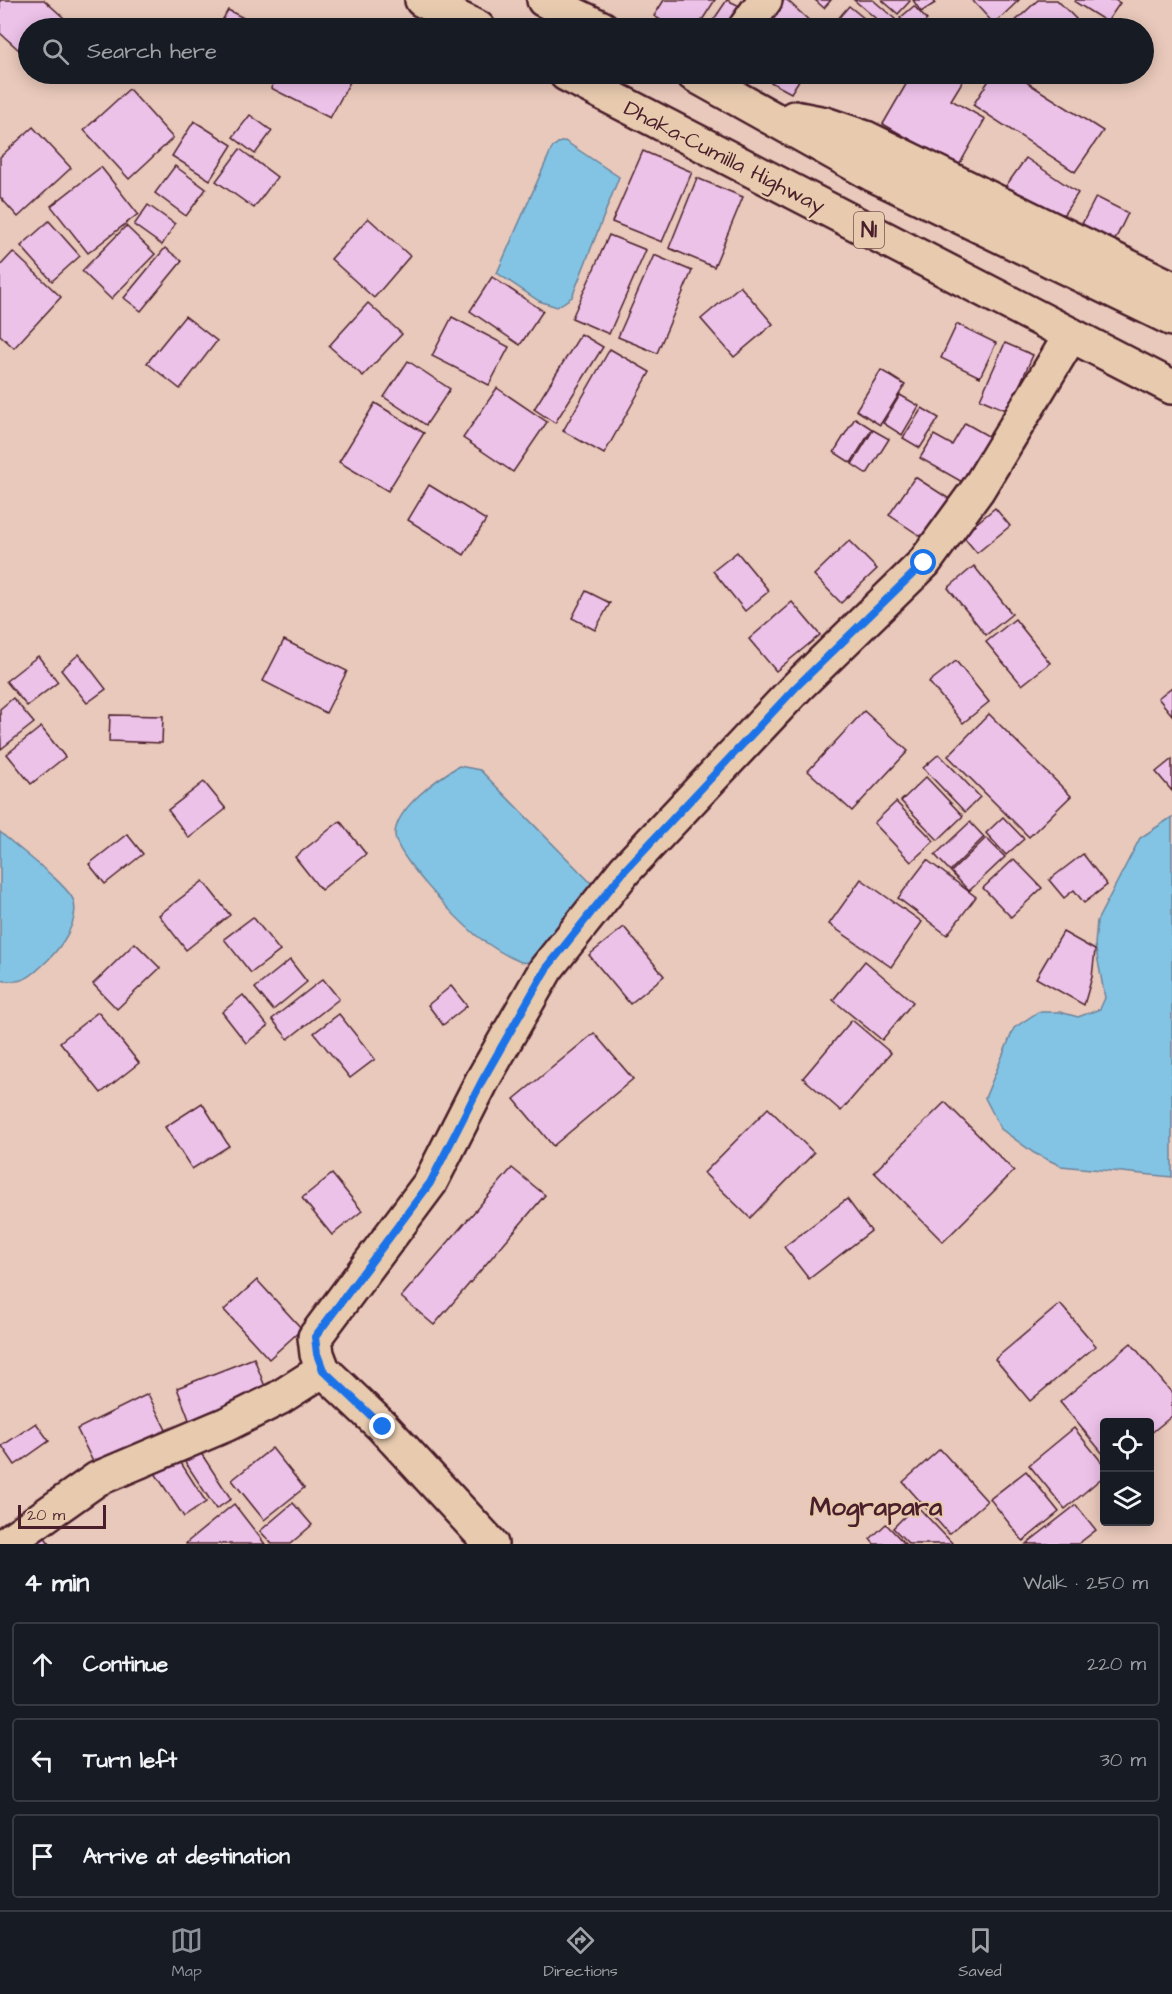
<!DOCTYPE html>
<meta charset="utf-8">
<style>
body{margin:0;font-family:"Architects Daughter",sans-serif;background:#242831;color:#f1f3f6}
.controls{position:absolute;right:18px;bottom:18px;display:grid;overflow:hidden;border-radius:6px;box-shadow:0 3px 15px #0003}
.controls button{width:54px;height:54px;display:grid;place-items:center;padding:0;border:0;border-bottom:2px solid #363941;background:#171b24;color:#f1f3f6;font:30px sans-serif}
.scale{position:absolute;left:18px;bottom:15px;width:88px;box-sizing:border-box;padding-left:6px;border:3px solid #4a1f2b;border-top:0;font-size:16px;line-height:21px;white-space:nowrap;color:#4a1f2b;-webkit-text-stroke:4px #e8cbaf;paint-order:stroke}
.stop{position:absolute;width:18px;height:18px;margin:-14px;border:4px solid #1a73e8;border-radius:50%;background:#fff}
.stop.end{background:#1a73e8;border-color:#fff;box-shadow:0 2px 6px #0008}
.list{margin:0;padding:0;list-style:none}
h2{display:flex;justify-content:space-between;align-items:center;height:78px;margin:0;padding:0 24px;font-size:26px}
h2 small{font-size:20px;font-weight:400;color:#9ea1a6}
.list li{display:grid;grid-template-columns:39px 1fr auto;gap:18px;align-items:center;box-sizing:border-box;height:84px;margin:0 12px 12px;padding:0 12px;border:2px solid #363941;border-radius:6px}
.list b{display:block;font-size:22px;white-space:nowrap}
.list em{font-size:20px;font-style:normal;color:#9ea1a6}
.icon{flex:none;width:33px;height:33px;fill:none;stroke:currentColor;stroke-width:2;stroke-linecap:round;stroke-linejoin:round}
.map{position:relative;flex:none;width:1172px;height:1544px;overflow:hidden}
.search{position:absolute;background:#171b24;box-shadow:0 3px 15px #0003;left:18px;right:18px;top:18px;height:66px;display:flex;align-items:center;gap:15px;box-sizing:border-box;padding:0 21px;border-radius:33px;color:#9ea1a6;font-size:22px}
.sheet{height:366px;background:#171b24}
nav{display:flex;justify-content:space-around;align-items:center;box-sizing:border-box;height:84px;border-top:2px solid #363941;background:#171b24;font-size:16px;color:#9ea1a6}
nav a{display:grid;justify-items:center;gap:3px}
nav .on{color:#8c9099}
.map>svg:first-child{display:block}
.water{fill:#83c4e4;stroke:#6c829a;stroke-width:1.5}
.building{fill:#edc2e9;stroke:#4a1f2b;stroke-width:1.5}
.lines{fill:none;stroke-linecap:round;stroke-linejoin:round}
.minor-casing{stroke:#4a1f2b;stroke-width:38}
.trunk-casing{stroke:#4a1f2b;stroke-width:38}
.minor{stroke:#e8cbaf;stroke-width:33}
.trunk{stroke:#e8cbaf;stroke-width:33}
.route{stroke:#1a73e8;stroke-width:8}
.labels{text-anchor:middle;stroke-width:4.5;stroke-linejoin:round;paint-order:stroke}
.shield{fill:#e8cbaf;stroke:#795353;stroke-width:1.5}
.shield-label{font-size:21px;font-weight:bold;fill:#4a1f2b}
.street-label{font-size:22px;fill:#4a1f2b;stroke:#e8cbaf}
.quarter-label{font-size:26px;font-weight:bold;fill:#4a1f2b;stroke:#e8cbaf}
</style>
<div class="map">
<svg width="1172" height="1544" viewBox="0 0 1172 1544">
<rect width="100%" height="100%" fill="#e9c9bb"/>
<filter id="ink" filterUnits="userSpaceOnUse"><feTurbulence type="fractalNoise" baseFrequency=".0167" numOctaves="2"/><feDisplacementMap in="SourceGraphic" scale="12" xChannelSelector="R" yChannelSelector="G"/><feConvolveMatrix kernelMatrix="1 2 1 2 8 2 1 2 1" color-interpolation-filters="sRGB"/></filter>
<g filter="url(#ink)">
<g class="water">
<polygon points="565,141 619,177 572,297 557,307 539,301 497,273 552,148 558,143"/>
<path d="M459 766 480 770 593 885 541 955C535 959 529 964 521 962 508 957 489 945 477 936 460 922 394 855 395 834 396 808 438 778 459 766Z"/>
<polygon points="1172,817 1172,1177 1061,1166 1034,1153 1001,1129 985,1098 1014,1028 1038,1012 1060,1012 1078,1017 1100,1009 1105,998 1095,945 1097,921 1140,838"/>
<path d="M0 832C15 846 70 886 74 902 79 922 61 947 48 960 32 976 23 985 0 980Z"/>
</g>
<g class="building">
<polygon points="0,0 44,0 64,18 54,28 28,28 28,58 0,33"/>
<polygon points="664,0 715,0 697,28 673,28 654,16"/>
<polygon points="727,0 742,7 728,28 708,28"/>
<polygon points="776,0 787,0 817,28 775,28 761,15"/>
<polygon points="815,0 831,0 824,8"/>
<polygon points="854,0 873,0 895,19 887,28"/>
<polygon points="882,0 909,0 910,1 898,14"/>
<polygon points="913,0 932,0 935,3 921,12"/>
<polygon points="972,0 1019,0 994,24"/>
<polygon points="1038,0 1057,0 1076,19 1066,28 1008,28"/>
<polygon points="1076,0 1115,0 1120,3 1107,22 1075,2"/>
<polygon points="849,6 876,28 830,28"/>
<polygon points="914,6 927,20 917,28 910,28 900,18"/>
<polygon points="228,10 263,28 218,28"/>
<polygon points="279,74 301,74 313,80 317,74 339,74 351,80 330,118 271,88"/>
<polygon points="756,74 803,74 791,93"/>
<polygon points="912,74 967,74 951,100 985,119 958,167 883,124"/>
<polygon points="993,74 1014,74 1103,131 1075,172 973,105"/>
<polygon points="129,89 173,138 129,179 84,130"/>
<polygon points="250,115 272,131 255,154 233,137"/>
<polygon points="194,121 232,145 210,180 172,156"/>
<polygon points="33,127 71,168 18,217 0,197 0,157"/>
<polygon points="240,149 277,177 254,208 216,181"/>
<polygon points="643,151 692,172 662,242 612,222"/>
<polygon points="1026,158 1078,193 1056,226 1003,190"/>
<polygon points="175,166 206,189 186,216 155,193"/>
<polygon points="101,167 138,214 88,253 51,206"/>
<polygon points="697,178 743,197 714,267 669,248"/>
<polygon points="1096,197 1128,213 1112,246 1079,230"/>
<polygon points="148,205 175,224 162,245 134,225"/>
<polygon points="368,218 410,256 374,298 331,259"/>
<polygon points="49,221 80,256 52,281 21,246"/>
<polygon points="126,226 155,254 111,299 82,271"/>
<polygon points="609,235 646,250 609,334 572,318"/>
<polygon points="165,248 182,261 141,311 124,298"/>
<polygon points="13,252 61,297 14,348 0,335 0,266"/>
<polygon points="654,255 692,271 657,353 618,337"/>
<polygon points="492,277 543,311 520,345 470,311"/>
<polygon points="740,286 773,324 734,357 701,319"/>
<polygon points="368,303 402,334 363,376 329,346"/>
<polygon points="185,316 217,341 180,389 147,363"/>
<polygon points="452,317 509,347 489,385 432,356"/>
<polygon points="957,324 996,343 980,377 941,358"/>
<polygon points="581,334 603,347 555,423 534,409"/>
<polygon points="1005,343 1033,355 1008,411 980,399"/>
<polygon points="610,349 650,372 604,454 563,431"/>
<polygon points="408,361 450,389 426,425 384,397"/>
<polygon points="881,370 905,385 880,425 856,410"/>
<polygon points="497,388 547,422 513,472 463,438"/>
<polygon points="900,395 919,406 902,435 883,423"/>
<polygon points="375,403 424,433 388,491 339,462"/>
<polygon points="922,408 939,418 920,448 903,438"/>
<polygon points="855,418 872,429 851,463 834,452"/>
<polygon points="965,423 997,441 971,487 920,458 934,435 952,445"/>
<polygon points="873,430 889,439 867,474 852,464"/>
<polygon points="915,477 954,502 928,541 889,515"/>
<polygon points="429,485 486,520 464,555 408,520"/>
<polygon points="995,508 1010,526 977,553 962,535"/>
<polygon points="849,541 877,569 841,603 814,575"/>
<polygon points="737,552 769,591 745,611 713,571"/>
<polygon points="974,566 1012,614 986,635 948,588"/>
<polygon points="586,591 610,603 595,630 572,618"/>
<polygon points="792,602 820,635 776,671 749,639"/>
<polygon points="1015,619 1050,663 1022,685 986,642"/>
<polygon points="284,640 347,671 326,713 263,681"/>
<polygon points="79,654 106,689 87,703 61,670"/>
<polygon points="38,656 58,682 27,706 6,681"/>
<polygon points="956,661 989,702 963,723 929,682"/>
<polygon points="1172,687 1172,715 1158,698"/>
<polygon points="13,698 34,723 1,749 0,709"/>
<polygon points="864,711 908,751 852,811 808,771"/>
<polygon points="989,714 1071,796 1029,837 948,756"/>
<polygon points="110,715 163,716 162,743 109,741"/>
<polygon points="41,727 65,757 31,784 7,754"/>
<polygon points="939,754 980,797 965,812 923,768"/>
<polygon points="1172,759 1172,791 1156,772"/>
<polygon points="926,777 963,816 938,840 901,801"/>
<polygon points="204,782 226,809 189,838 168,810"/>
<polygon points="896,802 934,841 911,862 874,823"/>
<polygon points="1003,817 1024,839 1006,855 986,833"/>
<polygon points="340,821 366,854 321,890 295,857"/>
<polygon points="970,822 984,837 950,871 935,855"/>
<polygon points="127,834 143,854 105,884 89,864"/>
<polygon points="986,838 1005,857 969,891 951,872"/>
<polygon points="1083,854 1107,885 1084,903 1074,890 1064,898 1049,880"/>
<polygon points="1014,859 1042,888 1011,917 983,888"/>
<polygon points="927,860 976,897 947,935 898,898"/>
<polygon points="861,879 922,922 891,967 829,924"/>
<polygon points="203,881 230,915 186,950 159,915"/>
<polygon points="253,917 280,951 251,973 224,939"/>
<polygon points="624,927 664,976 630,1004 589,955"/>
<polygon points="1063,932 1095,950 1092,977 1084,1005 1036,978"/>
<polygon points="135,943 160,968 117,1009 93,984"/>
<polygon points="290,960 307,982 273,1010 255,988"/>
<polygon points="865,961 913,1002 882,1040 833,1000"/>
<polygon points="323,979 339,999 288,1039 272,1019"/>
<polygon points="451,986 467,1006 443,1025 428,1005"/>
<polygon points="243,995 268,1026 246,1043 222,1012"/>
<polygon points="98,1012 139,1063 101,1093 60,1042"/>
<polygon points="339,1014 375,1059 350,1078 314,1033"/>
<polygon points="852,1020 891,1053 841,1111 803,1078"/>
<polygon points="594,1033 633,1079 553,1146 514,1099"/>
<polygon points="945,1102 1014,1171 943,1242 874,1172"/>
<polygon points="202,1103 229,1146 192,1169 165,1127"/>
<polygon points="768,1108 814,1153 750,1218 704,1173"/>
<polygon points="512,1168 545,1195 434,1325 401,1297"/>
<polygon points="332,1174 362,1211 332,1235 302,1198"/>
<polygon points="847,1199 871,1231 809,1279 784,1247"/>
<polygon points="257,1280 302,1329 269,1359 224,1310"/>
<polygon points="1060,1304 1096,1346 1030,1401 995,1359"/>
<polygon points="1131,1343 1172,1393 1172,1416 1150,1434 1150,1422 1104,1422 1104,1455 1060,1402"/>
<polygon points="254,1358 267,1392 190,1422 177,1388"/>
<polygon points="148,1394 170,1438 98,1472 77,1429"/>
<polygon points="36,1423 49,1441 15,1465 2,1446"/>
<polygon points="1074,1428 1104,1465 1104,1476 1065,1509 1029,1465"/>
<polygon points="193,1441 231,1499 216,1509 178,1451"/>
<polygon points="272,1448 304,1488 264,1520 232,1480"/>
<polygon points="172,1449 206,1502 184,1517 149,1464"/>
<polygon points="940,1449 987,1501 949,1534 903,1482"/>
<polygon points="1026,1471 1059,1512 1023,1541 990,1499"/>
<polygon points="293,1503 312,1525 290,1544 272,1544 260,1531"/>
<polygon points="234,1504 265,1544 186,1544 186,1543"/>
<polygon points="916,1505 953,1544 909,1544 893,1528"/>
<polygon points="1076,1505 1096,1530 1078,1544 1026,1544"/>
<polygon points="886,1524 905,1544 874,1544 870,1539"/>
<polygon points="39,1530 50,1544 22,1544"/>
</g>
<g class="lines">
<g class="minor-casing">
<g id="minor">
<polyline points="745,28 765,0"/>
<polyline points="5,1544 97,1479 227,1424 279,1398 323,1370"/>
<polyline points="491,1544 383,1427 323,1370 317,1354 315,1337 430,1183 482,1081 546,969 625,870 797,687 924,563 978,489 1071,335"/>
</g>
</g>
<g class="trunk-casing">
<g id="trunk">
<polyline points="422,0 478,28"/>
<polyline points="544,0 602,28"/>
<polyline points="566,74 1172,387"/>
<polyline points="693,74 874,175 1172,319"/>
<polyline points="794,118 825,124 866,138 1172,288"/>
</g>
</g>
<use href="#minor" class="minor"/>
<use href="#trunk" class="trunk"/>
</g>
</g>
<g class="lines" filter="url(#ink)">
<polyline class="route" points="383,1427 323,1370 317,1354 315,1337 430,1183 482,1081 546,969 625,870 796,687 924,563"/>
</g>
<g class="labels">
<rect class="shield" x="854" y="212" width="30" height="36" rx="4.5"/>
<g class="shield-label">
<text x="869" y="237">N1</text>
</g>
<g class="street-label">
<text transform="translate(725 156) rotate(27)" y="8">Dhaka–Cumilla Highway</text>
</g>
<g class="quarter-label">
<text x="876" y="1515">Mograpara</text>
</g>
</g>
</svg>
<div class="controls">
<button><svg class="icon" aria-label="locate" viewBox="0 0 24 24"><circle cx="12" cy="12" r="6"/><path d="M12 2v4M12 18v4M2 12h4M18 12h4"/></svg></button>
<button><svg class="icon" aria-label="layers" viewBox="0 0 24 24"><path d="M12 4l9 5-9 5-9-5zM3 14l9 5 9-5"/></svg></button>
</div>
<div class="scale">20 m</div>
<div class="stop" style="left:924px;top:563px"></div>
<div class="stop end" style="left:383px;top:1427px"></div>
<div class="search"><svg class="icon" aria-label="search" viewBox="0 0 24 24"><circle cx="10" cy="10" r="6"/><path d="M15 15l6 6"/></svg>Search here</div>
</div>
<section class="sheet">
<h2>4 min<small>Walk · 250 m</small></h2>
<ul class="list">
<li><svg class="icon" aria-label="ahead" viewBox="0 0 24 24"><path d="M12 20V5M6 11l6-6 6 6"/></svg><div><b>Continue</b></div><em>220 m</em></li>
<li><svg class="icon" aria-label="left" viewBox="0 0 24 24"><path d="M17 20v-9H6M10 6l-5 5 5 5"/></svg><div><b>Turn left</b></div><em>30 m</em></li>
<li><svg class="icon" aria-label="arrive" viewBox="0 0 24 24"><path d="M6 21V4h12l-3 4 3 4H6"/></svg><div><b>Arrive at destination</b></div></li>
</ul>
</section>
<nav>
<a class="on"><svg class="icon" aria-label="map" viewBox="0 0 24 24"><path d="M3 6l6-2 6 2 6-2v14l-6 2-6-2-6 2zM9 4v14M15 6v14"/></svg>Map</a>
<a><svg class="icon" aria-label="directions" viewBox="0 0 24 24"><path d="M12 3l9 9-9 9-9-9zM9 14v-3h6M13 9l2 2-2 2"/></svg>Directions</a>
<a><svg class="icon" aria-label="saved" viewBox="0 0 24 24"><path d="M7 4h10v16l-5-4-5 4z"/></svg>Saved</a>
</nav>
